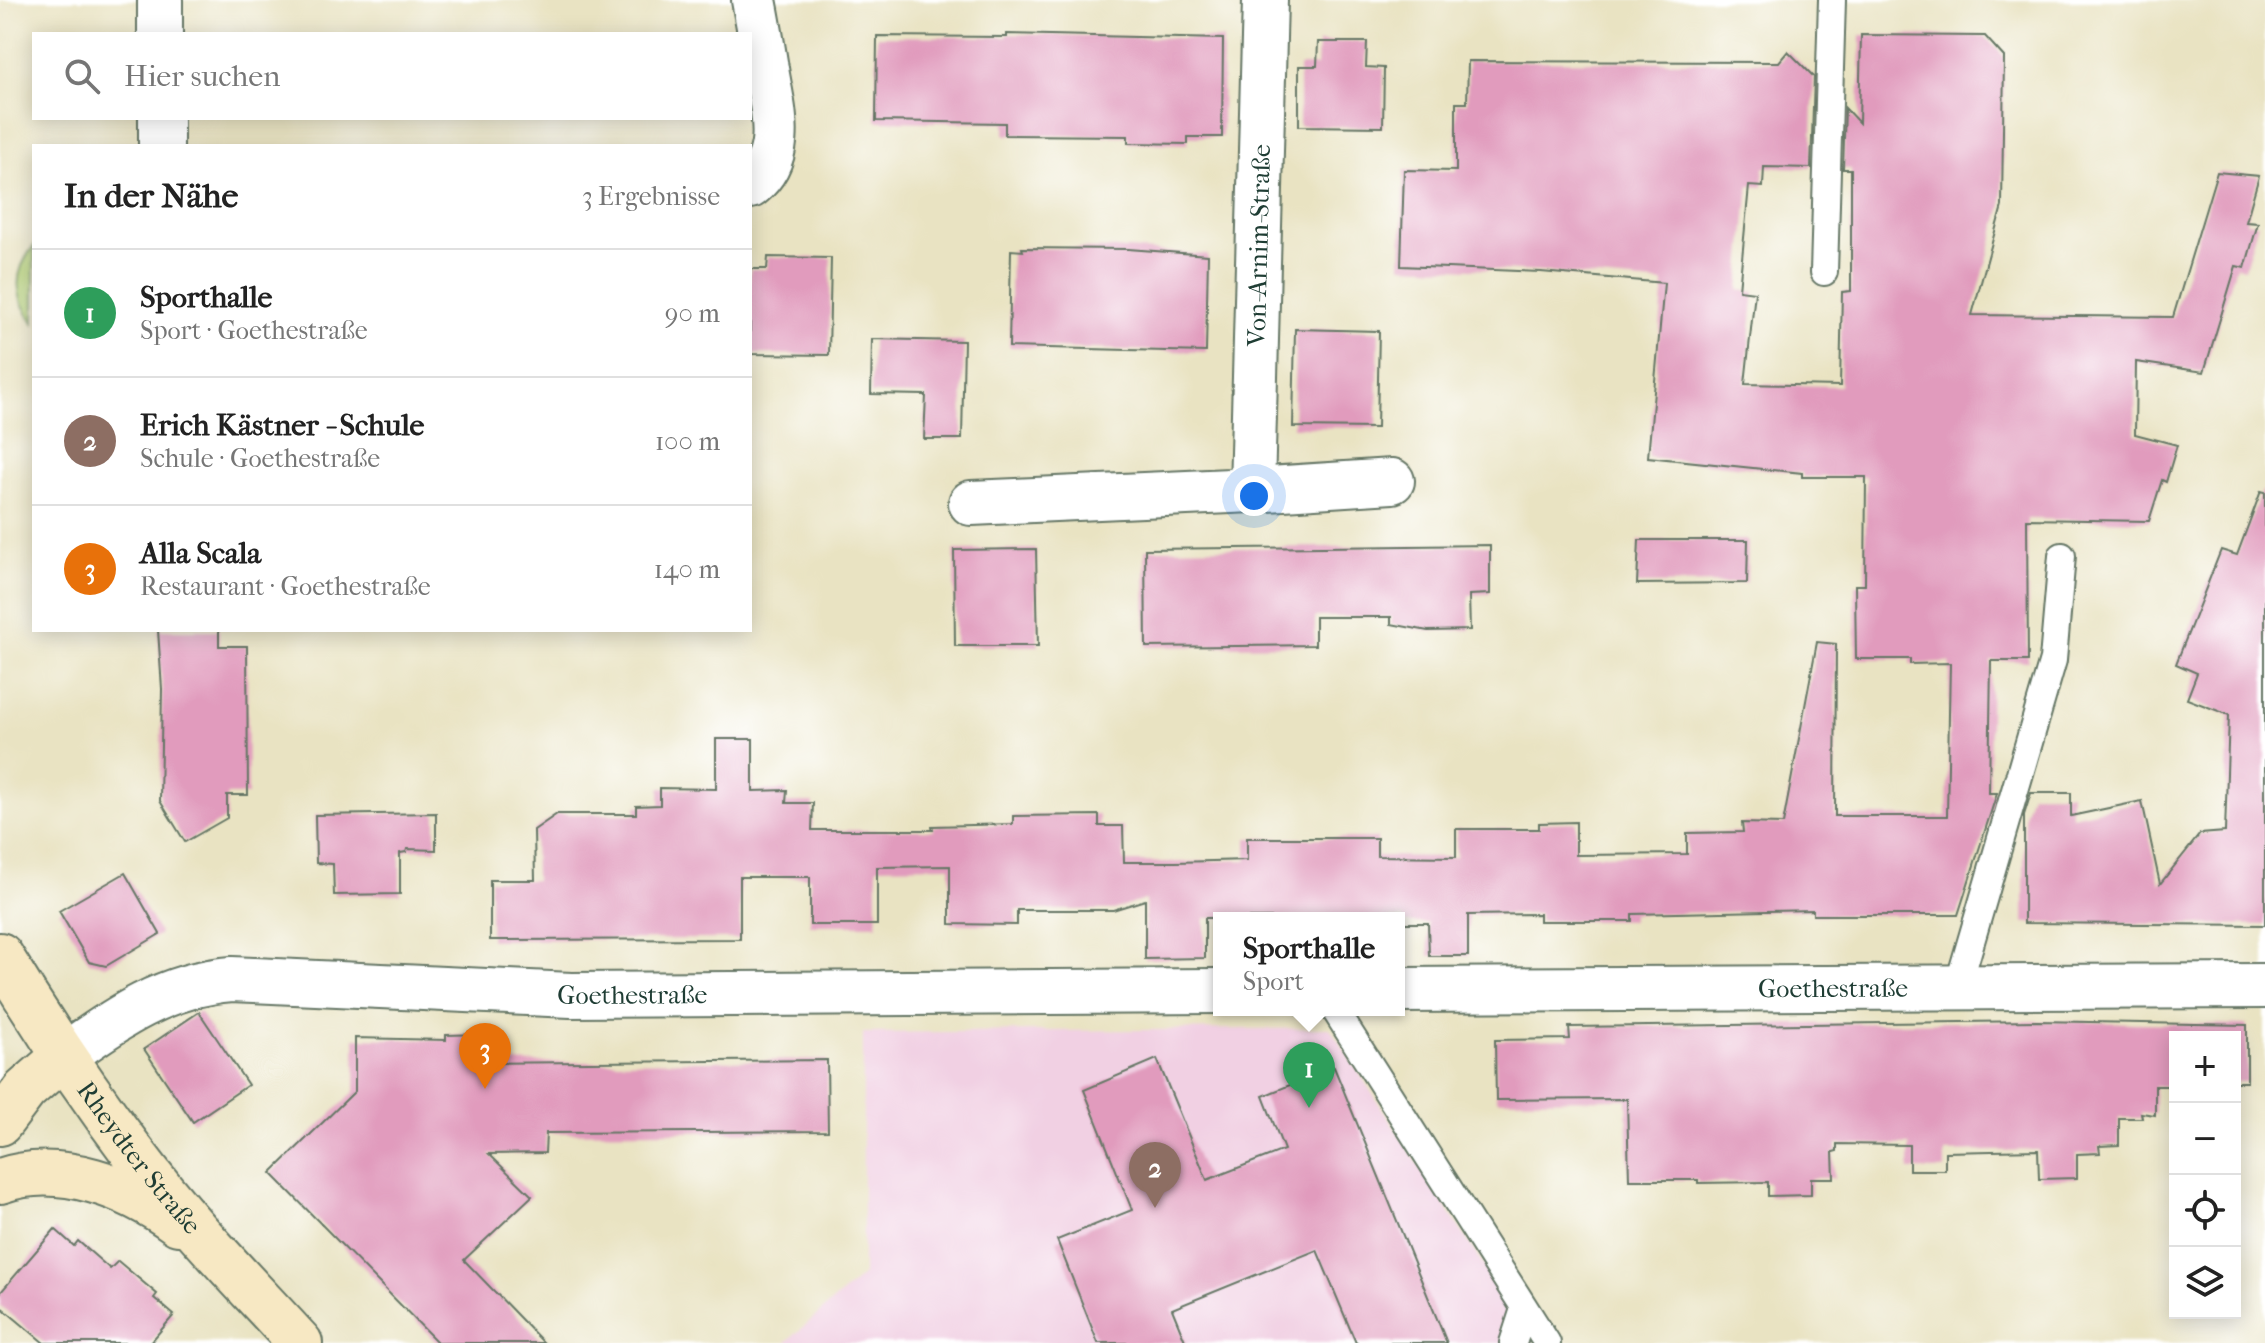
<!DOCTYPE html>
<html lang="de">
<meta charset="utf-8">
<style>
body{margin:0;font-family:"IM FELL French Canon",serif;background:#f2f2f2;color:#222}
.controls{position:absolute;right:24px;bottom:24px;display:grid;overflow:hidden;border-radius:0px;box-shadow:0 4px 20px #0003}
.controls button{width:72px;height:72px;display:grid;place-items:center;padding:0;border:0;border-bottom:2px solid #e0e0e0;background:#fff;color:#222;font:40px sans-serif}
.you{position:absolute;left:1254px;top:496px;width:28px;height:28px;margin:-20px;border:6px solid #fff;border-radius:50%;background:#1a73e8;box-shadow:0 0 0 12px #1a73e833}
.badge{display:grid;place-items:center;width:52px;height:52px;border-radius:50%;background:#111827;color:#fff;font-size:26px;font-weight:700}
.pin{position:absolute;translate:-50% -66px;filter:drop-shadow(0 2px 4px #0008)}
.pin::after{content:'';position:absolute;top:42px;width:28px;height:24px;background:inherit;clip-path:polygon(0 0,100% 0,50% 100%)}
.popup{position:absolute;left:1213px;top:912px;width:192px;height:104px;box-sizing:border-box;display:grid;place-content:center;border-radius:0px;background:#fff;filter:drop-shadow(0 2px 6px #0005);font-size:26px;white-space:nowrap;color:#767676}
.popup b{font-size:30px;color:#222}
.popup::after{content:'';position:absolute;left:50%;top:100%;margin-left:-16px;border:16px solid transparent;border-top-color:#fff}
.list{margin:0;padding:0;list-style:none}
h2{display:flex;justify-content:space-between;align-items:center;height:104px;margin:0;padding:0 32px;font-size:34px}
h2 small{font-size:26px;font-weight:400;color:#767676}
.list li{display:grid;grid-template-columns:52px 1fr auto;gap:24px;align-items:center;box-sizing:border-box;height:128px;padding:0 32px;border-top:2px solid #e0e0e0}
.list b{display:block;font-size:30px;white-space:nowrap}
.list p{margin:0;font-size:26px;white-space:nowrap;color:#767676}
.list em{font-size:26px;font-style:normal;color:#767676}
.icon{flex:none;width:44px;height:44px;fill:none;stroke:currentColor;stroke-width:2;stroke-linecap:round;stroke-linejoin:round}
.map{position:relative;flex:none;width:2265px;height:1343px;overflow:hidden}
.search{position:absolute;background:#fff;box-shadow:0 4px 20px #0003;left:32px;top:32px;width:720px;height:88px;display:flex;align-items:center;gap:20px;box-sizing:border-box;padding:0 28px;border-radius:0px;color:#767676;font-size:30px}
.panel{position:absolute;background:#fff;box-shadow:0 4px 20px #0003;left:32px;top:144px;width:720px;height:488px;border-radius:0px}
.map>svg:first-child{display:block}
.built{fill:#f1d0e3}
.green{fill:#b3cf75;stroke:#698654;stroke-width:2}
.building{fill:#e19bbd}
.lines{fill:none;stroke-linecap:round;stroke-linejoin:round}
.lane-casing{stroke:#676;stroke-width:30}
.street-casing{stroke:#676;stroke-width:48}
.secondary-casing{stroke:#676;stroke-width:48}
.lane{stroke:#fff;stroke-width:26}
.street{stroke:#fff;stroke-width:44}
.secondary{stroke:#f7e8c3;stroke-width:44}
.labels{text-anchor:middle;stroke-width:7;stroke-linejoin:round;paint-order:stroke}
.street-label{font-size:26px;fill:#1f3d34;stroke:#fff}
</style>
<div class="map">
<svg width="2265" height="1343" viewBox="0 0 2265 1343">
<rect width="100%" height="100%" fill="#fff"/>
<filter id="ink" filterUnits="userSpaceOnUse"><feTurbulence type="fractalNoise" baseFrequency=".0125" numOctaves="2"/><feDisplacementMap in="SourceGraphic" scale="16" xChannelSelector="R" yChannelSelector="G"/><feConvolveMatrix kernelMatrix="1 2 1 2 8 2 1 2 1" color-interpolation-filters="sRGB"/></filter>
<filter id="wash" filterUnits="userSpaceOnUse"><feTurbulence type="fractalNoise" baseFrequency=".006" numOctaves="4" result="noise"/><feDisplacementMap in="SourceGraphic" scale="32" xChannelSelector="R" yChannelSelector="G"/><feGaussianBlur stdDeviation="1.8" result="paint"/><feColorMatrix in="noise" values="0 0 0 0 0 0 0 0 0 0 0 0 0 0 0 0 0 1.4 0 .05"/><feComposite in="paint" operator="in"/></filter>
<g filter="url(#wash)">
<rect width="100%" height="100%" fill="#e9e3c2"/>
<polygon class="built" points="1330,1028 1534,1343 785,1343 863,1275 863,1033"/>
<path class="green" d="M34 246V323C13 297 13 272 34 246Z"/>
<g id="blocks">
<g class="building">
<polygon points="1007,34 1223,39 1222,137 1188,137 1188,144 1128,143 1128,136 1005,135 1005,123 876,121 877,36 1007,37"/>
<polygon points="1861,35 1985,36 2004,57 2002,206 1972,315 2173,317 2217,172 2259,176 2246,222 2258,223 2245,268 2236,266 2204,372 2136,362 2135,434 2177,445 2166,482 2162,480 2149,521 2027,519 2028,661 1991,661 1989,793 1997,793 1958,915 1813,915 1813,910 1632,914 1632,921 1539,921 1539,914 1468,915 1468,956 1429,956 1428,923 1403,923 1403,918 1205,918 1205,958 1145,959 1145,900 1113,910 1017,910 1017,925 950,924 950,866 877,867 877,925 810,925 810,877 740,877 740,939 490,940 490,880 535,880 534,830 557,814 636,814 636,806 660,805 660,788 716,789 716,739 753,739 753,791 787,790 786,803 813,803 812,830 933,830 932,826 1013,824 1013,816 1099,815 1099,826 1123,826 1124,862 1176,862 1247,860 1247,838 1377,838 1377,856 1456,857 1456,829 1539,829 1539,823 1576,822 1576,855 1687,854 1687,833 1743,832 1742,823 1783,824 1817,642 1836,644 1835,816 1947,816 1950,663 1910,664 1910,659 1856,659 1855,585 1865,585 1866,477 1802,477 1802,473 1648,457 1664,283 1541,272 1401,266 1404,170 1456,171 1456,103 1467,103 1468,61 1779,62 1788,51 1814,77 1811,168 1764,167 1763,187 1749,186 1739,290 1755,292 1745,384 1840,386 1842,292 1851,291 1851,169 1843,169 1845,108 1859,123"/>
<polygon points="1318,42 1367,42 1366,67 1384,68 1383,127 1299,126 1299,66 1317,66"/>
<polygon points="1022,248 1128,249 1208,255 1206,352 1009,347 1011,250 1023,251"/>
<polygon points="768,257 831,258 829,355 750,354 750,269 767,269"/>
<polygon points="1295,329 1379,331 1377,428 1293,427"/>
<polygon points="872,339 964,341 962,439 924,439 926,395 871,394"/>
<polygon points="2261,491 2265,492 2265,925 2024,923 2024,815 2031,793 2071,793 2071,816 2142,801 2160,884 2200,834 2225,832 2229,715 2187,699 2197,673 2176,664 2221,550 2237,555"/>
<polygon points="1639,540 1748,540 1747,583 1637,584"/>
<polygon points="1490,545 1490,594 1469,595 1470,630 1428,631 1391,624 1391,617 1315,617 1315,645 1146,647 1145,549"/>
<polygon points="1036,549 1038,646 955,646 954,550"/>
<polygon points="158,630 219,630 219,646 247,646 248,795 227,795 227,818 185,842 160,801 162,689"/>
<polygon points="436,813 436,850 407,849 406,852 400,853 400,894 334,895 333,864 316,863 315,815"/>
<polygon points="125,873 160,934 106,966 89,962 59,911"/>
<polygon points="199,1012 248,1085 193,1122 144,1049"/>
<polygon points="2037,1021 2247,1025 2247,1082 2235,1082 2235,1037 2175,1037 2175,1086 2155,1086 2155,1115 2141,1113 2142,1118 2119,1118 2119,1145 2099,1146 2100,1153 2077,1154 2077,1178 2039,1179 2038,1150 1945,1152 1945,1170 1909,1170 1909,1145 1837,1144 1837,1151 1833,1152 1834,1178 1811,1178 1811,1195 1768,1196 1768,1182 1698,1183 1698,1180 1629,1180 1627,1099 1496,1100 1495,1040 1570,1039 1569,1027"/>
<polygon points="484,1034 484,1063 827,1060 828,1131 546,1133 545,1153 489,1154 532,1196 464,1260 544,1343 438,1343 271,1173 355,1091 355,1038 446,1040 446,1035"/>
<polygon points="1157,1059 1207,1180 1284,1150 1263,1096 1334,1067 1447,1343 1356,1343 1317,1250 1172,1309 1186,1343 1098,1343 1057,1240 1132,1210 1084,1090"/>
<polygon points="55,1229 74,1246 78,1241 110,1269 118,1261 157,1294 154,1298 174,1315 150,1343 44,1343 0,1306 0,1293"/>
</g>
</g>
</g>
<g filter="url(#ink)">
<use href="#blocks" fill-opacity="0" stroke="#676" stroke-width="2"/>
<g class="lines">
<g class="lane-casing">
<g id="lane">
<polyline points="1824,272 1832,0"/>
<polyline points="1958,986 2053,660 2062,556"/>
<polyline points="1335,1010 1547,1343"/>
<polyline points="1513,1343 1524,1309"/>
</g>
</g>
<g class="street-casing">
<g id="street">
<polyline points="160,0 160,34"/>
<polyline points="161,118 161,146"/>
<path d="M750 186C786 157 774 114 767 75 763 50 759 25 754 0"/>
<polyline points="1252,490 1392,481"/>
<path id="s1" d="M971 503 1252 490 1265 0"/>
<path id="s2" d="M1399 990 2265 986"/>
<path id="s3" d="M64 1056C116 1018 166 984 232 979L571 995 1219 991"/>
</g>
</g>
<g class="secondary-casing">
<g id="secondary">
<path id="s4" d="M0 955C41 1023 86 1090 134 1154 184 1221 243 1281 300 1343"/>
<polyline points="0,1123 25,1090 64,1056"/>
<path d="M0 1181C60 1160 129 1187 178 1223"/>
</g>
</g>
<use href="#lane" class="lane"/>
<use href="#street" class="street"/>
<use href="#secondary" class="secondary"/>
</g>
</g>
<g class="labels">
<g class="street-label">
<text dy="9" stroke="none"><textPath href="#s1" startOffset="526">Von-Arnim-Straße</textPath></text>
<text dy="9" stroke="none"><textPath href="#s2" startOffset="434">Goethestraße</textPath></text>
<text dy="9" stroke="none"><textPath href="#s3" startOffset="588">Goethestraße</textPath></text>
<text dy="9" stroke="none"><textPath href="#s4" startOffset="246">Rheydter Straße</textPath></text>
</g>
</g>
</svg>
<div class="controls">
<button>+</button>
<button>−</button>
<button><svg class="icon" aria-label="locate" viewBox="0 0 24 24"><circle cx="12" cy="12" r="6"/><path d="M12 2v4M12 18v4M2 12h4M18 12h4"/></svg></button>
<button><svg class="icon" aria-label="layers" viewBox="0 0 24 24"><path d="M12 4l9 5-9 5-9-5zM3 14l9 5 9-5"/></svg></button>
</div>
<div class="you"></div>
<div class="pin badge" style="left:1309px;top:1108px;background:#2e9e5b">1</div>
<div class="popup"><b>Sporthalle</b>Sport</div>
<div class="pin badge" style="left:1155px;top:1208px;background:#8d6e63">2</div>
<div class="pin badge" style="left:485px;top:1089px;background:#e8710a">3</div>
<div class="search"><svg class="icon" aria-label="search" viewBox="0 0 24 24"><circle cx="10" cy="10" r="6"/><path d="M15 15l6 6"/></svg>Hier suchen</div>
<section class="panel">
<h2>In der Nähe<small>3 Ergebnisse</small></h2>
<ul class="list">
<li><span class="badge" style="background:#2e9e5b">1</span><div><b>Sporthalle</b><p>Sport · Goethestraße</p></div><em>90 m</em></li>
<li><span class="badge" style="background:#8d6e63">2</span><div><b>Erich Kästner - Schule</b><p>Schule · Goethestraße</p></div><em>100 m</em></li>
<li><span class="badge" style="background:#e8710a">3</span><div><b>Alla Scala</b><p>Restaurant · Goethestraße</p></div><em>140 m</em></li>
</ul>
</section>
</div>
